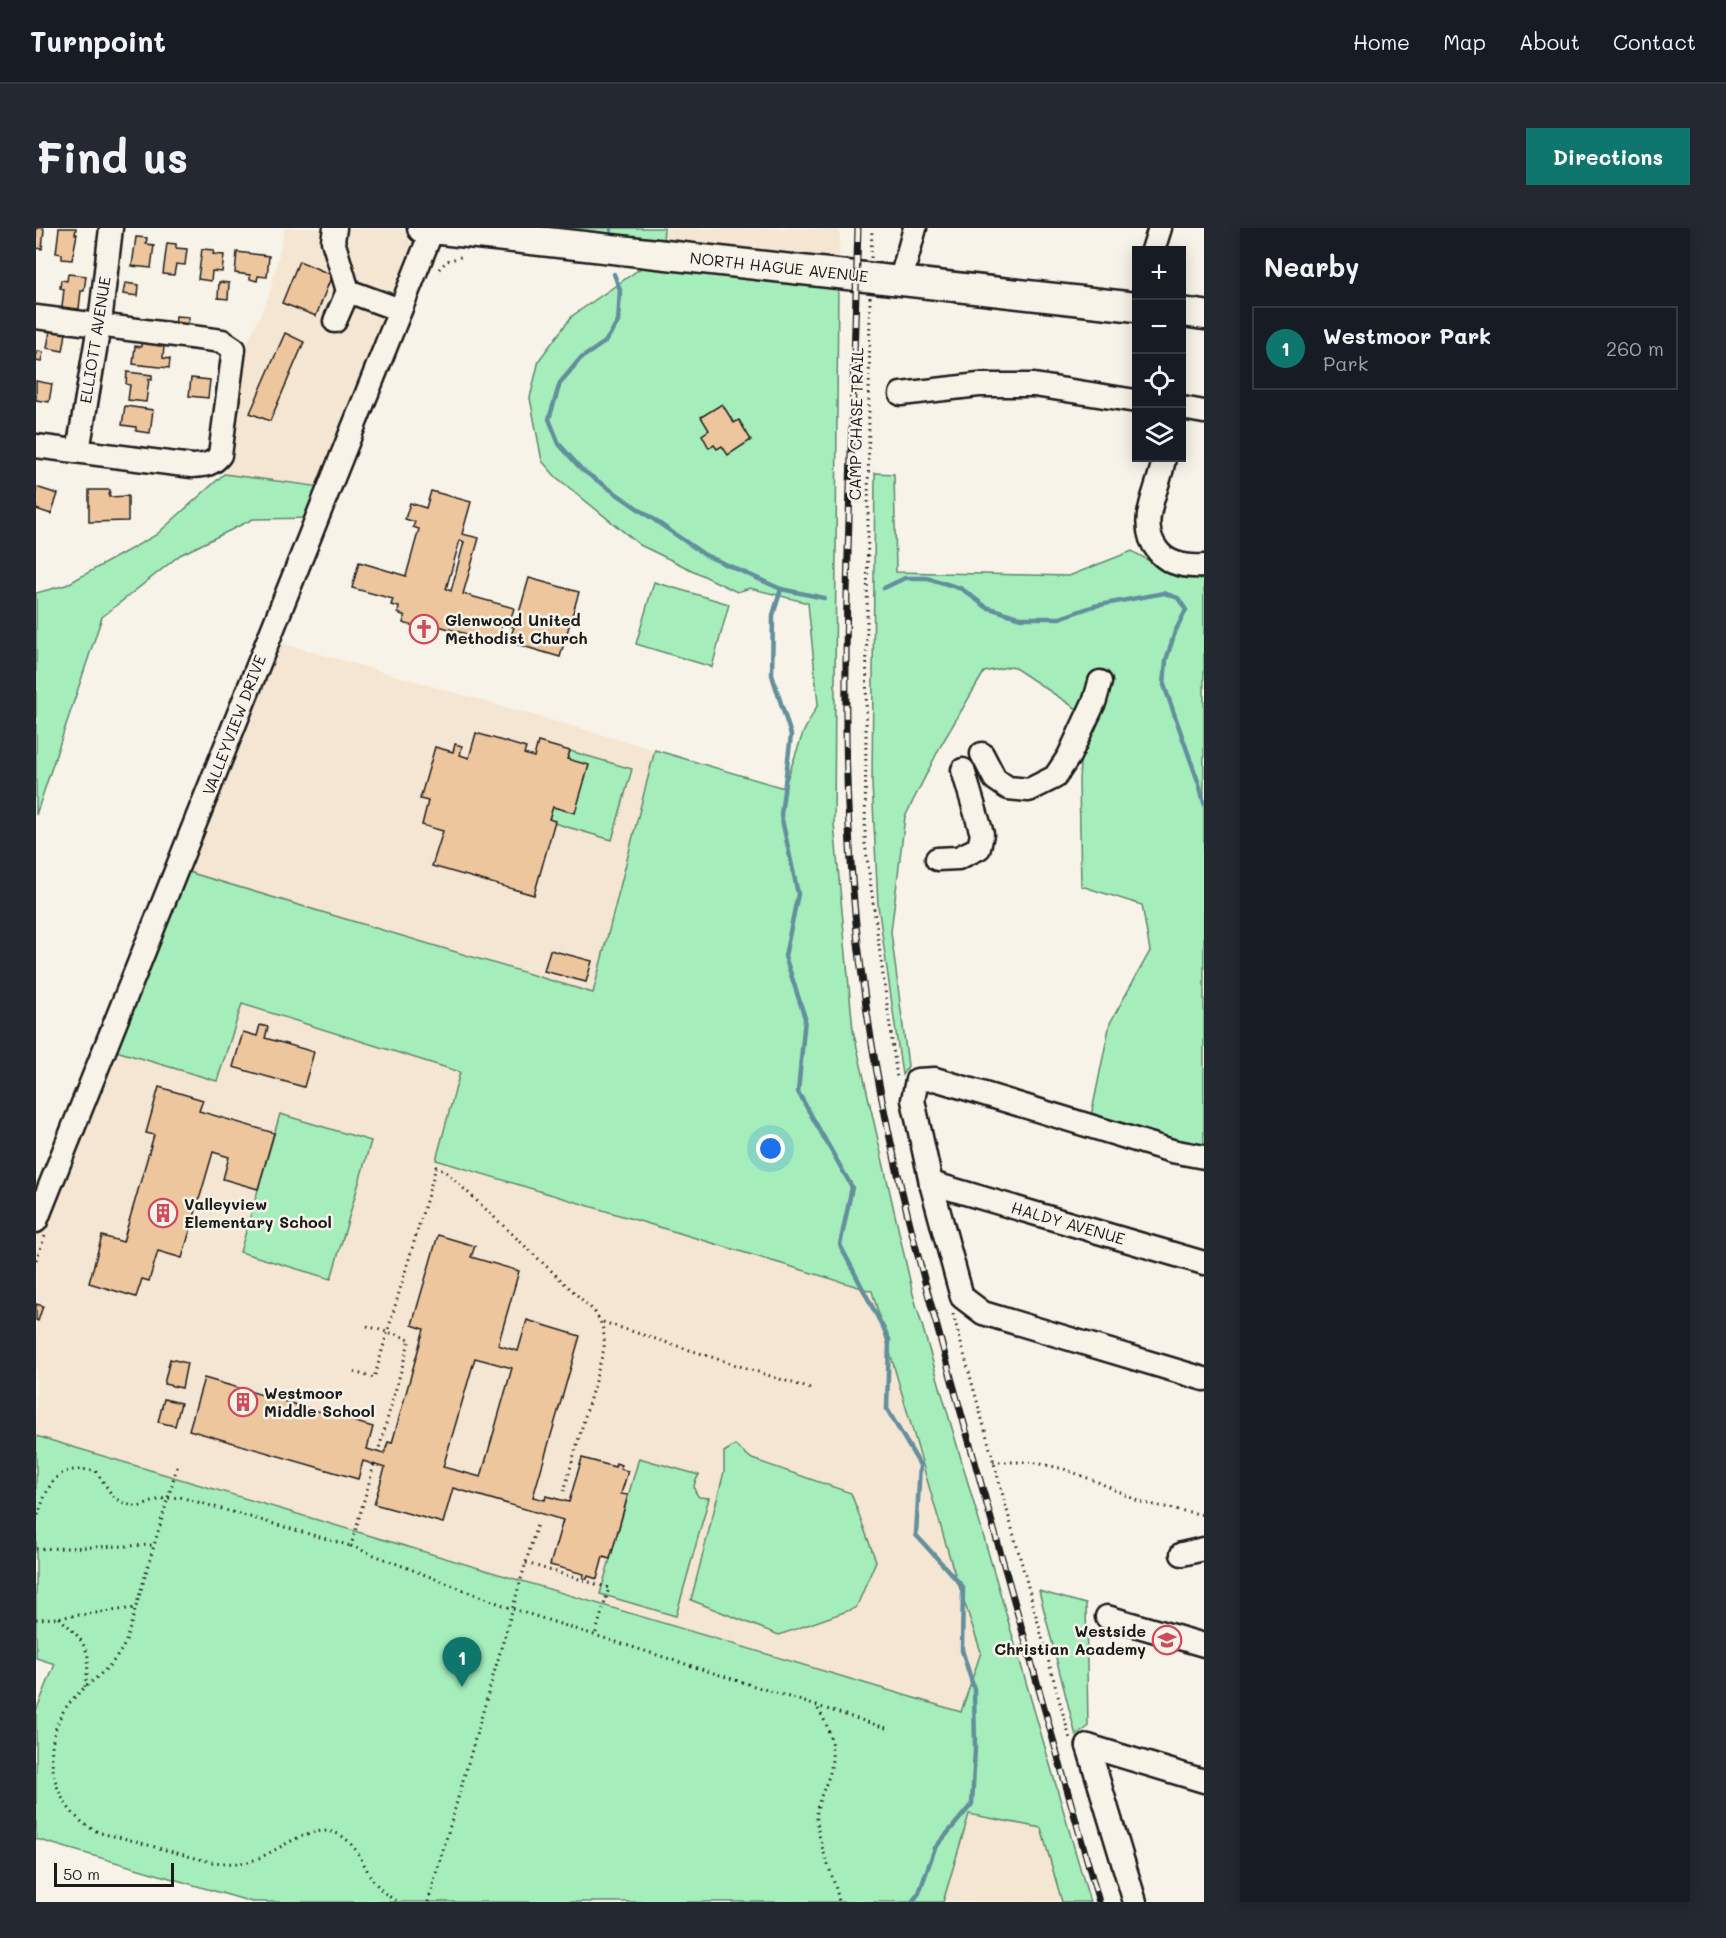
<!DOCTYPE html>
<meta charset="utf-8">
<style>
body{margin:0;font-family:Mali,sans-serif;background:#242831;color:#f1f3f6}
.controls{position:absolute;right:18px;top:18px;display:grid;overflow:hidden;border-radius:0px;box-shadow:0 3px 15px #0003}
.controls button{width:54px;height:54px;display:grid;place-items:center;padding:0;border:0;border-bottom:2px solid #363941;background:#171b24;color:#f1f3f6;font:30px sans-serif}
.scale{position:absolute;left:18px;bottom:15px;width:120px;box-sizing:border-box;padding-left:6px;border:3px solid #1c1c1c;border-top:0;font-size:16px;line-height:21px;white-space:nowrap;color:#1c1c1c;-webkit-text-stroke:4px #f7f3e8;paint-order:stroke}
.you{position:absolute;left:735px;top:921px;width:21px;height:21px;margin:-15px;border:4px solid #fff;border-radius:50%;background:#1a73e8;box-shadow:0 0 0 9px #1a73e833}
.badge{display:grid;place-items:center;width:39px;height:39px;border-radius:50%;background:#0f766e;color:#fff;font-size:20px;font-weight:700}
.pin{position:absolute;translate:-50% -50px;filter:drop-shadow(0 2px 3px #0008)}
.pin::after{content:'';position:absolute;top:32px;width:21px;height:18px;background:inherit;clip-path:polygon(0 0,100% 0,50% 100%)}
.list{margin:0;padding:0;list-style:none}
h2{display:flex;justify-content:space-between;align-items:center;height:78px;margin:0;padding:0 24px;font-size:26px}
h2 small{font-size:20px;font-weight:400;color:#9ea1a6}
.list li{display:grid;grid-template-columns:39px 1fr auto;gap:18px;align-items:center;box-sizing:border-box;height:84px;margin:0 12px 12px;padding:0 12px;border:2px solid #363941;border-radius:0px}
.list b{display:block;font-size:22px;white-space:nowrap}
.list p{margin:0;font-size:20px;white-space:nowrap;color:#9ea1a6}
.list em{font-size:20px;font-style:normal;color:#9ea1a6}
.icon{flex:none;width:33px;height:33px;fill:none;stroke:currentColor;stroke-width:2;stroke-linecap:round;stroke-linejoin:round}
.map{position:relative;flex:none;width:1168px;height:1674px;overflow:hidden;border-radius:0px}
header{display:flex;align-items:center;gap:36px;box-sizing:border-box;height:84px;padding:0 30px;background:#171b24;border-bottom:2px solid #363941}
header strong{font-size:28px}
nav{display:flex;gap:33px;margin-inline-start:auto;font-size:21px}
.intro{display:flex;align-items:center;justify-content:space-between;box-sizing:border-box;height:144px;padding:0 36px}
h1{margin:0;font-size:42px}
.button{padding:15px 27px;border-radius:0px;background:#0f766e;color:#fff;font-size:21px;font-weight:700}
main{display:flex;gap:36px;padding:0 36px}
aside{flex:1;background:#171b24;border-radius:0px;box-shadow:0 3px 15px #0003}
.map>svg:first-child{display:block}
.built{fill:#f4e6d2}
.green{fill:#a5eebc;stroke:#60856c;stroke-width:1.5}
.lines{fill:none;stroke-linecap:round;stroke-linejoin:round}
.stream{stroke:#638f9d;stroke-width:4.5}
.building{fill:#eec69e;stroke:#1c1c1c;stroke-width:1.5;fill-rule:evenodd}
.minor-casing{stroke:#1c1c1c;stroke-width:27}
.major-casing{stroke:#1c1c1c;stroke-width:33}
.path{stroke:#1c1c1c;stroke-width:3;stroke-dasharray:1.5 4.5;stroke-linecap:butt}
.minor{stroke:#f7f3e8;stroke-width:22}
.major{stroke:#f7f3e8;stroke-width:28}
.rail-casing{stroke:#1c1c1c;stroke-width:7}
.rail{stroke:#f7f3e8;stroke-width:4.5;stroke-dasharray:14;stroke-linecap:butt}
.labels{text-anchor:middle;stroke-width:5;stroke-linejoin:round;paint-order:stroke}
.street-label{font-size:16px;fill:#1c1c1c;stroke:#f7f3e8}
.poi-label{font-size:16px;font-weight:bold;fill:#1c1c1c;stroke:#f7f3e8;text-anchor:start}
</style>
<header>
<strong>Turnpoint</strong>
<nav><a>Home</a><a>Map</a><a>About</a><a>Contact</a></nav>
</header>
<div class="intro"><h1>Find us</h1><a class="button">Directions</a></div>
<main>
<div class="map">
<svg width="1168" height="1674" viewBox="0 0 1168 1674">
<rect width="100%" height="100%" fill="#f7f3e8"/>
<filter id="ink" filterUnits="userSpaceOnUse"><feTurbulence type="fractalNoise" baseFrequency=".0167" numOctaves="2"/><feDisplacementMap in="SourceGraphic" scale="12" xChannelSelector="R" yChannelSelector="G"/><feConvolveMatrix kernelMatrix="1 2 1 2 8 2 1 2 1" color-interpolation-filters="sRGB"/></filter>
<g filter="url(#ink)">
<g class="built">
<polygon points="249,0 386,0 293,260 188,246 207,124 233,68"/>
<polygon points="628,0 804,0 802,45 626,26"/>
<polygon points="232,411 619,522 557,765 142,641"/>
<polygon points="205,776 424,844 400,933 836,1063 916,1337 945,1425 926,1484 0,1208 0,993 70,820"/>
<polygon points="933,1586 1005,1600 1026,1674 907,1674"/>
</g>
<g class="green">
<polygon points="397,0 628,0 626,25 802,45 798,596 817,802 877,1066 1054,1674 1026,1674 1005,1600 933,1586 907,1674 216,1674 0,1611 0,1483 19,1436 0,1430 0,1208 925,1484 945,1424 916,1337 836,1063 400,932 424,844 206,776 181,853 70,820 142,641 557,765 619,522 748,560 767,505 782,476 772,375 714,360 701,364 604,317 520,249 506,233 494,170 503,132 536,88 625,26"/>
<polygon points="839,245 858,246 860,344 1033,348 1096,323 1142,349 1168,348 1168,925 1055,888 1074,795 1114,723 1106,677 1045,658 1043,552 1047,485 976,438 948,444 904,519 869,589 855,704 872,838 866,847 842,677 836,555"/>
<polygon points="188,246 293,260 280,290 217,291 144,327 66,389 0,587 0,365 30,357 120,307"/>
<polygon points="618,354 693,376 676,439 600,416"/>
<polygon points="534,523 596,541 576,612 518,595 513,591"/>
<polygon points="244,886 335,913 295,1051 204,1024"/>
<polygon points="699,1217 716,1231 815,1265 840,1333 820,1380 743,1407 655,1372 688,1244 688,1224"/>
<path d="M603 1230 663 1247C657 1256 656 1261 663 1269L673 1270 640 1388 564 1366Z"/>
<polygon points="1003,1363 1050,1376 1052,1499 1040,1508"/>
</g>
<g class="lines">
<g class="stream">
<polyline points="575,2 575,0"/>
<polyline points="578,46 584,62 582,94 569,114 544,131 524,155 513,191 523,216 546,242 669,327 745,361 788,370"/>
<polyline points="848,360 869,350 892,350 926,361 950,379 985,390 1024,390 1058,378 1128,365 1142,370 1150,382 1139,404 1130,432 1128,457 1164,559 1168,575"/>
<polyline points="745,361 737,387 736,447 755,507 745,587 762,666 749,728 769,790 762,864 816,959 804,1017 853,1111 851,1181 884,1237 880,1307 927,1359 926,1422 938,1461 939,1521 936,1576 899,1620 883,1665 876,1674"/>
</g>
</g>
<g class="building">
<polygon points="0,0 7,0 8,2 6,21 0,20"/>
<polygon points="23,0 40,0 39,6 41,6 36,32 26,31 26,26 20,25"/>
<polygon points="100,9 111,10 110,16 118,17 115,40 96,38"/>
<polygon points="131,15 140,16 140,20 151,21 149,37 140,36 138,47 127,46"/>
<polygon points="166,21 178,22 177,26 188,27 186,44 176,43 175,53 162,51"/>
<polygon points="201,24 233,28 231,49 222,48 221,53 214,51 214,47 199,45"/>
<polygon points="263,33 296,47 280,88 246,75"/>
<polygon points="32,46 50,48 48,63 45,63 43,81 26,79 28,61 24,60 25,52 31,53"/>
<polygon points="183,54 193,55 192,71 182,70"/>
<polygon points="89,55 103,57 102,68 87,66"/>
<polygon points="140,88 153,89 152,98 139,97"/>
<polygon points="14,103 30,105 27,123 11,120"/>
<polygon points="249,105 268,114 234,193 214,185"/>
<polygon points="105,115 128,117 127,130 134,131 133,140 97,136 99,118 105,119"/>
<polygon points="0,123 7,124 5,134 0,133"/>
<polygon points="91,144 116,147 116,152 113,151 110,174 92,172 94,157 90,156"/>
<polygon points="155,150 174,152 172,170 153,168"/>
<polygon points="0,153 16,156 13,174 0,172"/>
<polygon points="686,176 698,195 703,192 715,212 692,227 686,218 681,221 678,217 673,220 666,207 673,202 665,189"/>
<polygon points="89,178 117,182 114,205 100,203 100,199 86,197"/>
<polygon points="0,259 22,266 15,286 0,281"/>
<polygon points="53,262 74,262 73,269 92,268 92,293 53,294"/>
<path d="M395 263 435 274 426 306 443 310 427 366 478 380 475 390 481 392 493 350 543 364 524 429 473 414 478 399 466 396 461 415 389 394 388 401 367 395 369 388 362 385 363 379 355 377 357 371 316 360 323 334 370 348 383 301 377 299 379 294 369 291 374 275 390 280ZM424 312 428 314 415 363 410 361Z"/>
<polygon points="440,505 490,520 488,526 498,529 502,514 534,523 531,531 553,537 539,585 517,579 513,591 519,593 498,667 396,638 407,603 386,597 392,573 384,571 399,519 417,524 419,516 426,518 424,527 433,530"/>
<polygon points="514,722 556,733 550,754 508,743"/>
<polygon points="224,797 232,799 229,810 278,824 268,859 197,839 207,804 221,808"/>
<polygon points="123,859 167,872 163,883 238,905 222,961 187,951 193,929 177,924 146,1030 122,1023 113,1053 106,1051 100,1069 53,1055 66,1008 87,1014 118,907 110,905"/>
<path d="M402 1007 439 1018 435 1029 483 1043 462 1117 482 1123 491 1092 544 1108 497 1269 509 1272 510 1268 533 1274 546 1230 579 1239 580 1235 585 1237 584 1241 592 1243 585 1266 592 1267 574 1331 567 1329 561 1351 552 1348 551 1351 547 1350 548 1346 514 1337 527 1292 417 1260 407 1295 338 1276 349 1240 327 1233 322 1251 153 1202 168 1150 337 1199 331 1221 348 1226 352 1214 356 1215 388 1101 376 1097ZM439 1130 476 1140 445 1249 407 1239Z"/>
<polygon points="0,1076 7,1078 2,1093 0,1092"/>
<polygon points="134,1131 151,1135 146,1160 128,1156"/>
<polygon points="128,1171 145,1175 139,1198 122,1194"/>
</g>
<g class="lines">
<g class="minor-casing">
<g id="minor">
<polyline points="299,0 297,13 312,63 364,82"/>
<polyline points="1117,22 1124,0"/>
<polyline points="865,51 879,0"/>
<path d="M0 89 186 113 198 121 184 227C176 237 169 237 156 238L0 218"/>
<polyline points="299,93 312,63"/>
<polyline points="865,166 943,157 998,157 1100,173"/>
<polyline points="1146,180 1168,184"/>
<polyline points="42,223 65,86 75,0"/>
<path d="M1128 230C1124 261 1099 294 1122 323 1133 337 1151 339 1168 338"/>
<polyline points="946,526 959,551 972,560 993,562 1019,549 1033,528 1059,472 1064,454"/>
<polyline points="901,631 922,630 943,620 946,606 927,542"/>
<polyline points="1168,929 1136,923 899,851 881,852 877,872 895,955 926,1069 947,1085 1168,1151"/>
<polyline points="895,955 1168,1035"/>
<polyline points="0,993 397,0"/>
<polyline points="1146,1326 1168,1321"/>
<polyline points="1071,1389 1168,1417"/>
<polyline points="1052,1518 1099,1674"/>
<polyline points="1052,1518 1168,1553"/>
</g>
</g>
<g class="major-casing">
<g id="major">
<polyline points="386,0 1100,79"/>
<polyline points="1146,84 1168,87"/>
</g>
</g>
<g class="path">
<polyline points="835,30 836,0"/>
<polyline points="403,41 411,33 428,28"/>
<polyline points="834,69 829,615 861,850"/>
<polyline points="0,1032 9,1008"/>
<polyline points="917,1086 1034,1511"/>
<polyline points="567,1094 778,1162"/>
<polyline points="331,1098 374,1111 342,1224"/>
<path d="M318 1144 338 1150 400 939 408 942 558 1083C567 1096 569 1105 568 1121L528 1263"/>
<polyline points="957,1234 996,1234 1028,1241 1062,1254 1104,1274 1168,1287"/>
<polyline points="338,1237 315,1318 477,1381 850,1500"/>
<path d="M141 1239 90 1413C74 1448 46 1454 27 1484 16 1503 13 1526 18 1546 22 1569 36 1589 56 1601 66 1607 80 1608 91 1611 119 1619 147 1627 175 1634 187 1635 199 1636 212 1634 239 1627 273 1593 302 1606 323 1616 327 1641 341 1657 347 1665 354 1669 362 1674"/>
<path d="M0 1293C12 1258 17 1235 60 1243L78 1270 90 1276 103 1279 124 1271 144 1269 315 1318"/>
<polyline points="0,1321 118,1317"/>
<polyline points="490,1335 573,1360 559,1408"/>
<path d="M23 1390C35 1400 49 1413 52 1429 53 1438 50 1450 49 1459"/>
<polyline points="0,1391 20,1390 99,1380"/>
<path d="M782 1481C795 1501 800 1524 793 1548 788 1563 779 1576 781 1593 783 1621 798 1646 803 1674"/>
<polyline points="392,1674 501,1296"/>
</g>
<use href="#minor" class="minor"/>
<use href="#major" class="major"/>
<g class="rail-casing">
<path id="rail" d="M822 0C819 97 816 194 813 291 808 451 806 612 829 770 850 923 893 1072 935 1220 978 1372 1020 1523 1063 1674"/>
</g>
<use href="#rail" class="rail"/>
</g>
</g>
<defs>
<g id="church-ring" transform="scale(1.5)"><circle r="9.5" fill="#f7f3e8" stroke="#d1495b" stroke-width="1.5"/><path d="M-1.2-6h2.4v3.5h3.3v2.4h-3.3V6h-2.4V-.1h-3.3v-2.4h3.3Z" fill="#d1495b"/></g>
<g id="building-ring" transform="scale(1.5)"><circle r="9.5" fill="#f7f3e8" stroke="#d1495b" stroke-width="1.5"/><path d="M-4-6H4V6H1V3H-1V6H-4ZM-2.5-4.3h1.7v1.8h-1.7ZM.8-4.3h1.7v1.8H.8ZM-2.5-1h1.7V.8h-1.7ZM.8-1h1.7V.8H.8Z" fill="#d1495b"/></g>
<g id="school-ring" transform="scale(1.5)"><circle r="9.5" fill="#f7f3e8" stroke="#d1495b" stroke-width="1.5"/><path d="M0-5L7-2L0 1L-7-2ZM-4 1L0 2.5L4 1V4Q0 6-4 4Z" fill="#d1495b"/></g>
</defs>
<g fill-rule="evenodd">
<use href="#church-ring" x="388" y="401"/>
<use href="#building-ring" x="127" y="985"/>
<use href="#building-ring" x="207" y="1174"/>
<use href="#school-ring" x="1131" y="1412"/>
</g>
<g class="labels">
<g class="street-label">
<text transform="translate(743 39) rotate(6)" y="6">NORTH HAGUE AVENUE</text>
<text transform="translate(59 112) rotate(-81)" y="6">ELLIOTT AVENUE</text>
<text transform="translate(820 196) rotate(-89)" y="6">CAMP CHASE TRAIL</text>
<text transform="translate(198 497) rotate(-69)" y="6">VALLEYVIEW DRIVE</text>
<text transform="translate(1032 995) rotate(16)" y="6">HALDY AVENUE</text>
</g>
<g class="poi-label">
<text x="409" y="398">Glenwood United<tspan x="409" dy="18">Methodist Church</tspan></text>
<text x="148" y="982">Valleyview<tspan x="148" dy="18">Elementary School</tspan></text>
<text x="228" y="1171">Westmoor<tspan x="228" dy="18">Middle School</tspan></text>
<text x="1110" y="1409" text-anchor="end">Westside<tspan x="1110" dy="18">Christian Academy</tspan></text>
</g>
</g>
</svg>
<div class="controls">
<button>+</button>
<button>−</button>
<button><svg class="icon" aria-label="locate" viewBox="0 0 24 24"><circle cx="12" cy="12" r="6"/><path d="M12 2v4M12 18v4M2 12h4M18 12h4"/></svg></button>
<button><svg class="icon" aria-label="layers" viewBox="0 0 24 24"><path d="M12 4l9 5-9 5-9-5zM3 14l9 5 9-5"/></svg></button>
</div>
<div class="scale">50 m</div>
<div class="you"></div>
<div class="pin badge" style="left:426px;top:1459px">1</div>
</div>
<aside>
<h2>Nearby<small></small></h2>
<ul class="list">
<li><span class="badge">1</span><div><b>Westmoor Park</b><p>Park</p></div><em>260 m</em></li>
</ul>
</aside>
</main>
